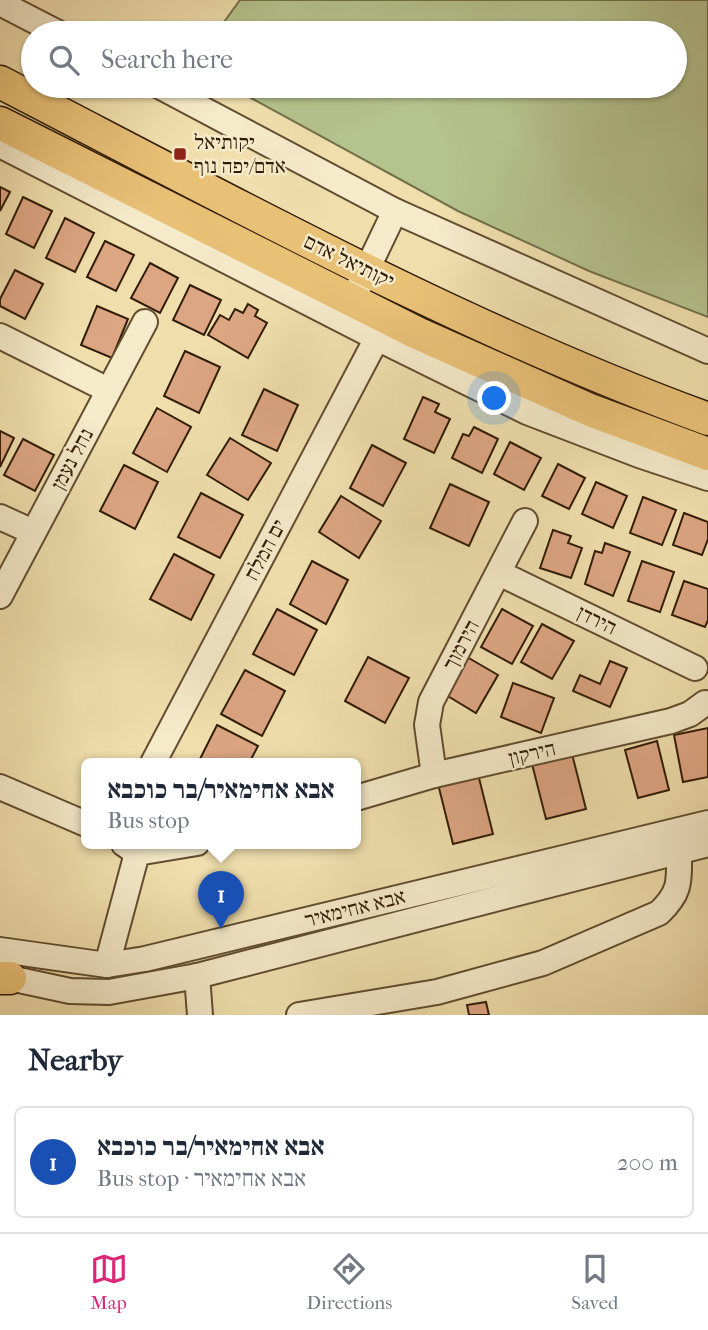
<!DOCTYPE html>
<meta charset="utf-8">
<style>
body{margin:0;font-family:"IM FELL French Canon","Frank Ruhl Libre",serif;background:#f6f6f7;color:#1f2937}
.you{position:absolute;left:495px;top:399px;width:24px;height:24px;margin:-18px;border:5px solid #fff;border-radius:50%;background:#1a73e8;box-shadow:0 0 0 10px #1a73e833}
.badge{display:grid;place-items:center;width:46px;height:46px;border-radius:50%;background:#db2777;color:#fff;font-size:23px;font-weight:700}
.pin{position:absolute;translate:-50% -58px;filter:drop-shadow(0 2px 4px #0008)}
.pin::after{content:'';position:absolute;top:37px;width:24px;height:21px;background:inherit;clip-path:polygon(0 0,100% 0,50% 100%)}
.popup{position:absolute;left:81px;top:758px;width:280px;height:91px;box-sizing:border-box;display:grid;place-content:center;border-radius:10px;background:#fff;filter:drop-shadow(0 2px 5px #0005);font-size:23px;white-space:nowrap;color:#747a83}
.popup b{font-size:26px;color:#1f2937}
.popup::after{content:'';position:absolute;left:50%;top:100%;margin-left:-14px;border:14px solid transparent;border-top-color:#fff}
.list{margin:0;padding:0;list-style:none}
h2{display:flex;justify-content:space-between;align-items:center;height:91px;margin:0;padding:0 28px;font-size:30px}
h2 small{font-size:23px;font-weight:400;color:#747a83}
.list li{display:grid;grid-template-columns:46px 1fr auto;gap:21px;align-items:center;box-sizing:border-box;height:112px;margin:0 14px 14px;padding:0 14px;border:2px solid #e0e1e3;border-radius:10px}
.list b{display:block;font-size:26px;white-space:nowrap}
.list p{margin:0;font-size:23px;white-space:nowrap;color:#747a83}
.list em{font-size:23px;font-style:normal;color:#747a83}
.icon{flex:none;width:38px;height:38px;fill:none;stroke:currentColor;stroke-width:2;stroke-linecap:round;stroke-linejoin:round}
.map{position:relative;flex:none;width:708px;height:1015px;overflow:hidden}
.search{position:absolute;background:#fff;box-shadow:0 2px 5px #0004;left:21px;right:21px;top:21px;height:77px;display:flex;align-items:center;gap:18px;box-sizing:border-box;padding:0 24px;border-radius:38px;color:#747a83;font-size:26px}
.sheet{height:217px;background:#fff}
nav{display:flex;justify-content:space-around;align-items:center;box-sizing:border-box;height:98px;border-top:2px solid #e0e1e3;background:#fff;font-size:19px;color:#747a83}
nav a{display:grid;justify-items:center;gap:4px}
nav .on{color:#db2777}
.map>svg:first-child{display:block}
.green{fill:#b5c38e;stroke:#73704a;stroke-width:2}
.building{fill:#dda683;stroke:#311c06;stroke-width:2}
.lines{fill:none;stroke-linecap:round;stroke-linejoin:round}
.minor-casing{stroke:#614d30;stroke-width:28}
.major-casing{stroke:#311c06;stroke-width:35}
.minor{stroke:#f5eaca;stroke-width:24}
.major{stroke:#e8c076;stroke-width:32}
.poi-dot{fill:#8f2418;stroke:#f5eaca;stroke-width:2.5}
.labels{text-anchor:middle;stroke-width:5;stroke-linejoin:round;paint-order:stroke}
.poi-label{font-size:21px;fill:#311c06;stroke:#f5eaca;text-anchor:start}
.street-label{font-size:21px;fill:#311c06;stroke:#f5eaca}
</style>
<div class="map">
<svg width="708" height="1015" viewBox="0 0 708 1015">
<rect width="100%" height="100%" fill="#f0dfad"/>
<filter id="stains"><feTurbulence type="fractalNoise" baseFrequency=".00286" numOctaves="4"/><feColorMatrix values="0 0 0 0 .2 0 0 0 0 .09 0 0 0 0 .02 0 0 0 .5 -.17"/></filter>
<radialGradient id="worn" r=".72"><stop offset=".6" stop-color="#630" stop-opacity="0"/><stop offset="1" stop-color="#630" stop-opacity=".3"/></radialGradient>
<polygon class="green" points="240,0 708,0 708,317 589,271 458,211 229,86 675,86 675,33 216,33"/>
<g class="building">
<polygon points="0,187 10,192 0,211"/>
<polygon points="23,197 52,211 34,248 6,234"/>
<polygon points="65,218 94,233 75,272 46,258"/>
<polygon points="105,241 134,255 116,291 87,277"/>
<polygon points="150,263 178,278 160,313 131,298"/>
<polygon points="15,270 43,284 25,319 0,306 0,299"/>
<polygon points="190,285 221,300 204,335 173,320"/>
<polygon points="248,304 258,310 255,316 267,323 248,358 208,335 220,315 229,320 235,309 243,313"/>
<polygon points="97,306 128,319 112,358 81,345"/>
<polygon points="185,351 220,367 199,413 164,396"/>
<polygon points="264,389 298,405 277,451 242,435"/>
<polygon points="423,397 439,404 435,412 450,419 434,453 404,439"/>
<polygon points="157,408 191,427 167,472 133,453"/>
<polygon points="474,427 498,439 482,473 452,458 463,434 469,436"/>
<polygon points="0,431 14,438 0,467"/>
<polygon points="230,438 271,463 248,500 207,475"/>
<polygon points="23,439 54,455 35,491 4,475"/>
<polygon points="510,442 541,458 524,490 494,474"/>
<polygon points="372,445 406,463 383,506 350,488"/>
<polygon points="558,464 585,478 569,509 542,496"/>
<polygon points="124,465 158,482 135,529 100,511"/>
<polygon points="596,482 627,496 613,528 582,514"/>
<polygon points="450,484 489,502 469,546 430,528"/>
<polygon points="201,493 243,515 220,558 178,537"/>
<polygon points="341,496 381,521 359,558 319,532"/>
<polygon points="643,497 676,510 662,545 630,533"/>
<polygon points="684,513 708,522 708,539 702,555 673,545"/>
<polygon points="553,530 571,536 568,543 582,548 571,578 540,568"/>
<polygon points="605,543 630,552 613,596 585,584 595,551 602,553"/>
<polygon points="174,554 214,575 191,620 150,599"/>
<polygon points="312,561 348,580 326,624 290,604"/>
<polygon points="642,561 674,572 660,612 628,601"/>
<polygon points="684,581 708,589 708,620 705,627 672,615"/>
<polygon points="277,609 317,630 294,675 253,654"/>
<polygon points="502,609 533,626 512,664 481,647"/>
<polygon points="542,624 574,641 552,679 521,662"/>
<polygon points="368,657 409,678 385,723 345,701"/>
<polygon points="467,657 498,675 476,713 446,695"/>
<polygon points="610,661 627,668 610,707 573,691 580,675 600,684"/>
<polygon points="245,670 285,691 262,736 221,714"/>
<polygon points="513,683 554,698 541,733 501,717"/>
<polygon points="217,725 258,746 249,763 198,763"/>
<polygon points="708,728 708,777 683,782 674,735"/>
<polygon points="657,741 669,790 638,798 625,750"/>
<polygon points="571,750 586,809 546,819 531,760"/>
<polygon points="478,774 493,834 453,844 438,784"/>
<polygon points="486,1002 489,1015 469,1015 467,1005"/>
</g>
<g class="lines">
<g class="minor-casing">
<g id="minor">
<polyline points="0,3 58,33"/>
<polyline points="159,86 395,211 708,351"/>
<polyline points="0,145 377,338 527,412 639,455 708,478"/>
<polyline points="359,286 395,211"/>
<polyline points="0,336 108,390"/>
<polyline points="0,517 33,532"/>
<polyline points="499,573 695,668"/>
<polyline points="0,596 145,322"/>
<polyline points="153,763 377,338"/>
<polyline points="434,775 427,725 431,702 525,521"/>
<polyline points="0,787 86,824"/>
<polyline points="356,798 434,775 671,721 690,714 705,703"/>
<polyline points="124,844 137,853 197,843"/>
<polyline points="0,950 107,965 145,959 708,823"/>
<polyline points="107,965 137,853"/>
<polyline points="0,976 70,991 109,992 197,976 708,844"/>
<polyline points="197,976 200,1015"/>
<path d="M299 1015 437 992 543 963 659 913C682 891 679 880 679 850"/>
</g>
</g>
<g class="major-casing">
<g id="major">
<path d="M0 82C232 202 462 329 708 419"/>
<polyline points="0,123 417,333 590,410 708,454"/>
<polyline points="0,978 10,978"/>
</g>
</g>
<use href="#minor" class="minor"/>
<use href="#major" class="major"/>
</g>
<rect class="poi-dot" x="173" y="147" width="14" height="14" rx="3.5"/>
<g class="labels">
<g class="poi-label">
<text x="194" y="149">יקותיאל<tspan x="194" dy="24">אדם/יפה נוף</tspan></text>
</g>
<g class="street-label">
<text transform="translate(349 261) rotate(26)" y="7">יקותיאל אדם</text>
<text transform="translate(72 459) rotate(-62)" y="7">נחל נעמן</text>
<text transform="translate(265 550) rotate(-62)" y="7">ים המלח</text>
<text transform="translate(597 620) rotate(26)" y="7">הירדן</text>
<text transform="translate(461 645) rotate(-62)" y="7">הירמוך</text>
<text transform="translate(532 753) rotate(-13)" y="7">הירקון</text>
<text transform="translate(355 908) rotate(-14)" y="7">אבא אחימאיר</text>
</g>
</g>
<rect width="100%" height="100%" filter="url(#stains)"/>
<rect width="100%" height="100%" fill="url(#worn)"/>
</svg>
<div class="you"></div>
<div class="pin badge" style="left:221px;top:929px;background:#1a4fb4">1</div>
<div class="popup"><b>אבא אחימאיר/בר כוכבא</b>Bus stop</div>
<div class="search"><svg class="icon" aria-label="search" viewBox="0 0 24 24"><circle cx="10" cy="10" r="6"/><path d="M15 15l6 6"/></svg>Search here</div>
</div>
<section class="sheet">
<h2>Nearby<small></small></h2>
<ul class="list">
<li><span class="badge" style="background:#1a4fb4">1</span><div><b>אבא אחימאיר/בר כוכבא</b><p>Bus stop · אבא אחימאיר</p></div><em>200 m</em></li>
</ul>
</section>
<nav>
<a class="on"><svg class="icon" aria-label="map" viewBox="0 0 24 24"><path d="M3 6l6-2 6 2 6-2v14l-6 2-6-2-6 2zM9 4v14M15 6v14"/></svg>Map</a>
<a><svg class="icon" aria-label="directions" viewBox="0 0 24 24"><path d="M12 3l9 9-9 9-9-9zM9 14v-3h6M13 9l2 2-2 2"/></svg>Directions</a>
<a><svg class="icon" aria-label="saved" viewBox="0 0 24 24"><path d="M7 4h10v16l-5-4-5 4z"/></svg>Saved</a>
</nav>
